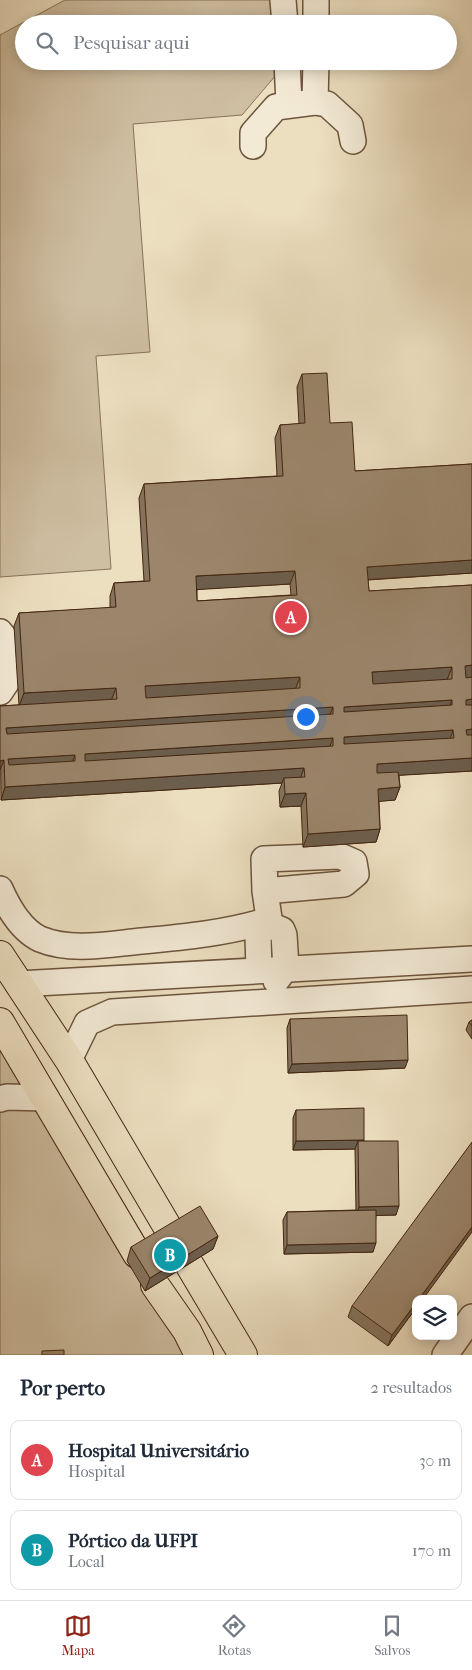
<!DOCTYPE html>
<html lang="pt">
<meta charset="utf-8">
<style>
body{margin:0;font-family:"IM FELL French Canon",serif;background:#f6f6f7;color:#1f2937}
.controls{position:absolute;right:15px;bottom:15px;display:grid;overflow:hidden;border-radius:10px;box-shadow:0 2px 12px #0003}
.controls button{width:45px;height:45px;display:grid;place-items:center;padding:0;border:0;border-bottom:1px solid #e0e1e3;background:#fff;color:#1f2937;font:25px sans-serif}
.you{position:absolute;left:305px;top:716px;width:18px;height:18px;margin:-12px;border:4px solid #fff;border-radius:50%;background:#1a73e8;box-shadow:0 0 0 8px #1a73e833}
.badge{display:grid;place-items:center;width:32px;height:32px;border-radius:50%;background:#8f2418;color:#fff;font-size:16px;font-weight:700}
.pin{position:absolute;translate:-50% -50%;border:2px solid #fff;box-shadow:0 1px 5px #0006}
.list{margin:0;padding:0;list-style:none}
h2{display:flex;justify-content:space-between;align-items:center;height:65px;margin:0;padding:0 20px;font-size:21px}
h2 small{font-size:16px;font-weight:400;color:#747a83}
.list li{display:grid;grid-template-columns:32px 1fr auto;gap:15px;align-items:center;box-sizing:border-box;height:80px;margin:0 10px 10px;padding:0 10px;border:1px solid #e0e1e3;border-radius:10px}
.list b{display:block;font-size:19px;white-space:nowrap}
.list p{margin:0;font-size:16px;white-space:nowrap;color:#747a83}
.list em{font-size:16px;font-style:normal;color:#747a83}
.icon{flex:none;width:28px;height:28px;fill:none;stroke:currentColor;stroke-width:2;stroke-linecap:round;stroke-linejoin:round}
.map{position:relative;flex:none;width:472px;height:1355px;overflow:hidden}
.search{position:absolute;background:#fff;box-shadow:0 2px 12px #0003;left:15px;right:15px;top:15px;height:55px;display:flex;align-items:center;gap:12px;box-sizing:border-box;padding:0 18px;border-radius:28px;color:#747a83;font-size:19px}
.sheet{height:245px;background:#fff}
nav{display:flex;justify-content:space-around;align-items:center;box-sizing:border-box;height:70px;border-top:1px solid #e0e1e3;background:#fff;font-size:14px;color:#747a83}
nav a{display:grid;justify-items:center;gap:2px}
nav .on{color:#8f2418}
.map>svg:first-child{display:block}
.green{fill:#cfbfa2;stroke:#89725a}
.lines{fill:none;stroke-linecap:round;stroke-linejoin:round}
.minor-casing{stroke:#6d543d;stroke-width:28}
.major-casing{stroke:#432511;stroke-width:30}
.minor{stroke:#f3ead6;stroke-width:25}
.major{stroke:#ecdfc0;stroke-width:28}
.wall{fill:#85735d;stroke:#432511;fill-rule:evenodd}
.shaded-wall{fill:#6c5e4c;stroke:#432511}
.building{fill:#9b866c;stroke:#432511;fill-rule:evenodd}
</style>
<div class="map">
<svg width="472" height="1355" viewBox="0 0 472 1355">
<rect width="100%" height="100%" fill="#ecdfc0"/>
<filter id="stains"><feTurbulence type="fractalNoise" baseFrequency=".004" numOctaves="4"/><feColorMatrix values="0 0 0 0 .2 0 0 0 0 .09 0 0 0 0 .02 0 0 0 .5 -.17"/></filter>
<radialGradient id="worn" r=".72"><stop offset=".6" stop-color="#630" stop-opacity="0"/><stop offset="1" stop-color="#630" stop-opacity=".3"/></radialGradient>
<g class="green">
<polygon points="65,0 280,0 279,24 24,24 24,61 277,61 276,75 242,115 133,124 150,352 96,356 111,569 0,577 0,35"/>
<polygon points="0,1033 186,1355 0,1355"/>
</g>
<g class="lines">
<g class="minor-casing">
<g id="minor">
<polyline points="283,0 285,24"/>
<polyline points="316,24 316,0"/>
<polyline points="287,61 289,104"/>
<polyline points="315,102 316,61"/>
<polyline points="253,146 253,133 276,107 315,102 327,104 350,125 353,141"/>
<polyline points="0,632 4,637 8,680 0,692"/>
<path d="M0 889C8 907 21 930 40 939 71 952 110 944 142 941 185 937 227 933 269 920"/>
<polyline points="265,891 344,884 356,874 354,862 340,856 264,859 265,891 270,925"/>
<polyline points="270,925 282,930 284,935 286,968 276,981"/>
<polyline points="259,970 258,936 261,932 270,925"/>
<polyline points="18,984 472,959"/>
<polyline points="69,1060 87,1023 112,1012 472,989"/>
<polyline points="0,1099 7,1097 46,1098"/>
<polyline points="445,1355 472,1317"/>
</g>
</g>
<g class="major-casing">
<g id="major">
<polyline points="0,955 69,1060 171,1233"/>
<polyline points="0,1022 137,1254"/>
<polyline points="189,1264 243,1355"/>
<polyline points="155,1285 187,1331 199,1355"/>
</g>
</g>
<use href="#minor" class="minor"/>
<use href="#major" class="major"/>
</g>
<g class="wall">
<path d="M302 374 330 423 355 471 472 464V573L368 580 369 591 472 585V771L399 775 400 787 395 800 379 801 380 829 376 842 303 847 301 806 280 807 279 791 282 783 1 800 0 708V706L19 705 14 626 19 613 110 608V596L114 583 144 581 139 498 144 484 277 476 275 438 280 425 299 424 297 387ZM290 584 291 595 197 601V589Z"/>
<polygon points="290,1019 405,1068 288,1073 287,1028"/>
<polygon points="472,1020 472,1039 466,1030 469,1022"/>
<polygon points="296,1110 364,1140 364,1141 396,1215 376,1215 373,1252 284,1254 283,1220 287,1212 356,1210 355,1149 293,1150 293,1118"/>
<polygon points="218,1236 213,1249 145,1291 127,1261 131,1247"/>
<polygon points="416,1299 416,1308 388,1346 348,1317 352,1306"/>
</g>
<g class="shaded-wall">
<polygon points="472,560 472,573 362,580 367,567"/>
<polygon points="295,571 290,584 191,590 196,576"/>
<polygon points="472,665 472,678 460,679 465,666"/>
<polygon points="452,667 447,680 367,685 372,672"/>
<polygon points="300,677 295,690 140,699 145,686"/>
<polygon points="116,688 111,701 19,706 24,693"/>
<polygon points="472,699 472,712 461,713 466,700"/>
<polygon points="452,700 447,713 339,720 344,707"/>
<polygon points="333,707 328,720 2,741 6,728"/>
<polygon points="472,729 472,742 461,743 466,730"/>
<polygon points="453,730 449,743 339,750 344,737"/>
<polygon points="333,738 328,751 80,767 85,754"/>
<polygon points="75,755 70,768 4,772 8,759"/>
<polygon points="472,758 472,771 372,777 377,764"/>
<polygon points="4,760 0,770 0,761"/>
<polygon points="304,768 299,782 284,778 282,783 1,800 5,787"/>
<polygon points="400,787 395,800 373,802 378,789"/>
<polygon points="306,793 301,806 280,807 285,794"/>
<polygon points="380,829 376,842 303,847 308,834"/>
<polygon points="408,1060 405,1068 288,1073 292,1064"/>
<polygon points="364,1140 361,1149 358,1141 355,1149 293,1150 296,1141"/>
<polygon points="399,1206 396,1215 356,1216 359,1207"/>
<polygon points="472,1227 472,1232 423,1299 419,1299"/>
<polygon points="218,1236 213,1249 145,1291 150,1278"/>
<polygon points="376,1243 373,1252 284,1254 287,1245"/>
<polygon points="416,1303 416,1308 388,1346 392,1335"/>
</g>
<g class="building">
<path d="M327 373 330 423 352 422 355 471 472 464V560L367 567 369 591 472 585V665L465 666 466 678 472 677V699L466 700V705H472V729L466 730 467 735H472V758L377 764V773L398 772 400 787 378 789 380 829 308 834 306 793 285 794 284 778 305 777 304 768 5 787 4 760 0 761V706L117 699 116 688 24 693 19 613 116 607 114 583 150 581 144 484 283 476 280 425 305 423 302 374ZM295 571 297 595 197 601 196 576ZM452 667V679L373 684 372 672ZM300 677V688L146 698 145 686ZM452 700V705L344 712V707ZM333 707V714L7 734 6 728ZM453 730 454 738 344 744V737ZM333 738V746L85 761V754ZM75 755V761L9 765 8 759Z"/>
<polygon points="407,1015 408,1060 292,1064 290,1019"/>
<polygon points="472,1020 472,1026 469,1022"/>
<polygon points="364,1108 364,1140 296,1141 296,1110"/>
<polygon points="358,1141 398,1141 399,1206 359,1207"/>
<polygon points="472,1142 472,1227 419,1299 416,1299 416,1303 392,1335 352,1306"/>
<polygon points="200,1206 218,1236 150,1278 131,1247"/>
<polygon points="376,1210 376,1243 287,1245 287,1212"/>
<polygon points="64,1350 64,1355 42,1355 42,1351"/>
</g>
<rect width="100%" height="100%" filter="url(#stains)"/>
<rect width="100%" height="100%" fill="url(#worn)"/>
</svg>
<div class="controls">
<button><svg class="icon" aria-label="layers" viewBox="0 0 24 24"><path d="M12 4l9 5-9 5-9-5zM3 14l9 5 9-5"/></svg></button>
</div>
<div class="you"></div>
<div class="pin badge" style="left:291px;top:617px;background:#e0444e">A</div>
<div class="pin badge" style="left:170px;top:1255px;background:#0f9aa8">B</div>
<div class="search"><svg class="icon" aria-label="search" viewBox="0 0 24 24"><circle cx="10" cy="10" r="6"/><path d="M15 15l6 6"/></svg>Pesquisar aqui</div>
</div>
<section class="sheet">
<h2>Por perto<small>2 resultados</small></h2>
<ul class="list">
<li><span class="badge" style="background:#e0444e">A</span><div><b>Hospital Universitário</b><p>Hospital</p></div><em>30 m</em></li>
<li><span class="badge" style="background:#0f9aa8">B</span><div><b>Pórtico da UFPI</b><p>Local</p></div><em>170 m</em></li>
</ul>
</section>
<nav>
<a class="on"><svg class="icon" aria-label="map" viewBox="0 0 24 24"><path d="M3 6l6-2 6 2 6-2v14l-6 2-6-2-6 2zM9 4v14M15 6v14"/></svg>Mapa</a>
<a><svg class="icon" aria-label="directions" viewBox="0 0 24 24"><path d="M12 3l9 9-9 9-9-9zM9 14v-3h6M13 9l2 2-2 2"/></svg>Rotas</a>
<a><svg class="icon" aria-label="saved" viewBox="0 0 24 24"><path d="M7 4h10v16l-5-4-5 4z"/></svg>Salvos</a>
</nav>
